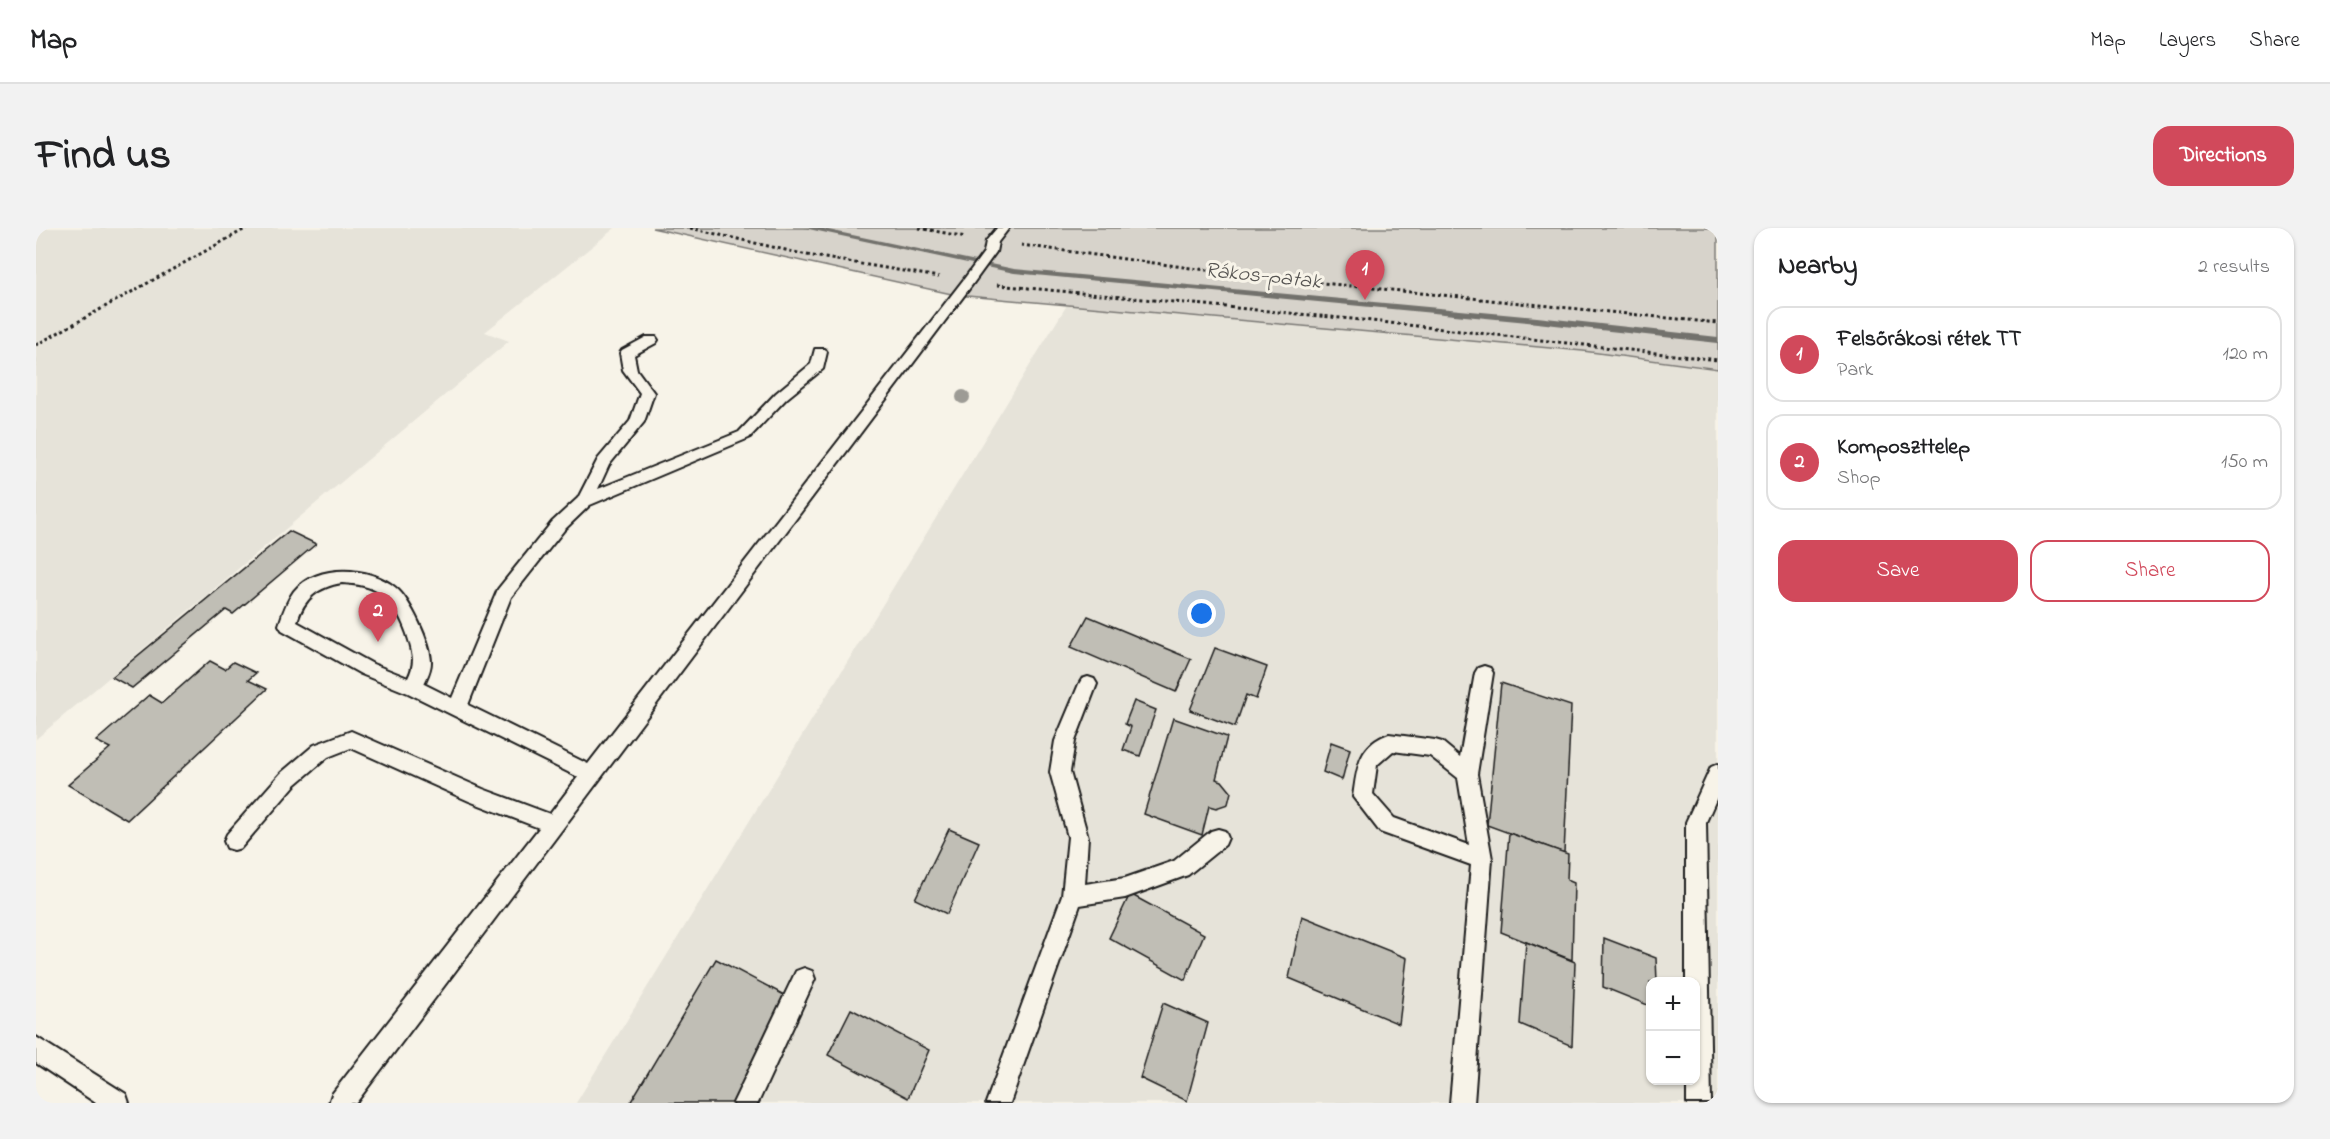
<!DOCTYPE html>
<meta charset="utf-8">
<style>
body{margin:0;font-family:"Indie Flower",sans-serif;background:#f2f2f2;color:#202124}
.controls{position:absolute;right:18px;bottom:18px;display:grid;overflow:hidden;border-radius:12px;box-shadow:0 2px 4px #0004}
.controls button{width:54px;height:54px;display:grid;place-items:center;padding:0;border:0;border-bottom:2px solid #e0e0e0;background:#fff;color:#202124;font:30px sans-serif}
.you{position:absolute;left:1166px;top:386px;width:21px;height:21px;margin:-15px;border:4px solid #fff;border-radius:50%;background:#1a73e8;box-shadow:0 0 0 9px #1a73e833}
.badge{display:grid;place-items:center;width:39px;height:39px;border-radius:50%;background:#d1495b;color:#fff;font-size:20px;font-weight:700}
.pin{position:absolute;translate:-50% -50px;filter:drop-shadow(0 2px 3px #0008)}
.pin::after{content:'';position:absolute;top:32px;width:21px;height:18px;background:inherit;clip-path:polygon(0 0,100% 0,50% 100%)}
.list{margin:0;padding:0;list-style:none}
h2{display:flex;justify-content:space-between;align-items:center;height:78px;margin:0;padding:0 24px;font-size:26px}
h2 small{font-size:20px;font-weight:400;color:#757577}
.list li{display:grid;grid-template-columns:39px 1fr auto;gap:18px;align-items:center;box-sizing:border-box;height:96px;margin:0 12px 12px;padding:0 12px;border:2px solid #e0e0e0;border-radius:18px}
.list b{display:block;font-size:22px;white-space:nowrap}
.list p{margin:0;font-size:20px;white-space:nowrap;color:#757577}
.list em{font-size:20px;font-style:normal;color:#757577}
.actions{display:flex;gap:12px;padding:18px 24px}
.actions a{flex:1;padding:14px 0;border:2px solid #d1495b;border-radius:18px;text-align:center;font-size:21px;color:#d1495b}
.actions .main{background:#d1495b;color:#fff}
.map{position:relative;flex:none;width:1682px;height:875px;overflow:hidden;border-radius:18px}
header{display:flex;align-items:center;gap:36px;box-sizing:border-box;height:84px;padding:0 30px;background:#fff;border-bottom:2px solid #e0e0e0}
header strong{font-size:28px}
nav{display:flex;gap:33px;margin-inline-start:auto;font-size:21px}
.intro{display:flex;align-items:center;justify-content:space-between;box-sizing:border-box;height:144px;padding:0 36px}
h1{margin:0;font-size:42px}
.button{padding:15px 27px;border-radius:18px;background:#d1495b;color:#fff;font-size:21px;font-weight:700}
main{display:flex;gap:36px;padding:0 36px}
aside{flex:1;background:#fff;border-radius:18px;box-shadow:0 2px 4px #0004}
.map>svg:first-child{display:block}
.built{fill:#e6e3d9;fill-rule:evenodd}
.green{fill:#d7d3cb;stroke:#7a7874;stroke-width:1.5}
.lines{fill:none;stroke-linecap:round;stroke-linejoin:round}
.stream{fill:#72716c;fill-rule:evenodd}
.building{fill:#c0beb5;stroke:#1c1c1c;stroke-width:1.5}
.service-casing{stroke:#1c1c1c;stroke-width:4}
.path{stroke:#1c1c1c;stroke-width:3;stroke-dasharray:3 3;stroke-linecap:butt}
.service{fill:#f7f3e8;fill-rule:evenodd}
.tree{fill:#9d9b95}
.labels{text-anchor:middle;stroke-width:6;stroke-linejoin:round;paint-order:stroke}
.far-water-label{font-size:22px;font-style:italic;fill:#565452;stroke:#f7f3e8}
</style>
<header>
<strong>Map</strong>
<nav><a>Map</a><a>Layers</a><a>Share</a></nav>
</header>
<div class="intro"><h1>Find us</h1><a class="button">Directions</a></div>
<main>
<div class="map">
<svg width="1682" height="875" viewBox="0 0 1682 875">
<rect width="100%" height="100%" fill="#f7f3e8"/>
<filter id="ink" filterUnits="userSpaceOnUse"><feTurbulence type="fractalNoise" baseFrequency=".0167" numOctaves="2"/><feDisplacementMap in="SourceGraphic" scale="12" xChannelSelector="R" yChannelSelector="G"/><feConvolveMatrix kernelMatrix="1 2 1 2 8 2 1 2 1" color-interpolation-filters="sRGB"/></filter>
<g filter="url(#ink)">
<g class="built">
<polygon points="0,0 579,0 449,104 473,113 0,511"/>
<path d="M1031 77 1547 123 1682 141V875H540ZM1614 754H1660V852H1614Z"/>
</g>
<polygon class="green" points="616,0 1682,0 1682,141 1547,123 920,67"/>
<g class="lines">
<polygon class="stream" points="768,0 783,0 978,41 1501,89 1682,109 1682,115 1501,95 978,45"/>
</g>
<g class="building">
<polygon points="253,303 280,316 197,386 190,382 96,460 76,449"/>
<polygon points="1052,388 1155,431 1140,464 1035,419"/>
<polygon points="1179,420 1231,439 1220,471 1210,467 1199,499 1154,482"/>
<polygon points="174,433 189,441 197,434 220,445 212,452 231,461 91,592 32,557 74,520 60,513 113,467 126,475"/>
<polygon points="1465,455 1535,478 1528,625 1451,597"/>
<polygon points="1098,473 1120,482 1104,528 1087,522 1095,499 1089,496"/>
<polygon points="1137,490 1191,509 1180,551 1186,553 1195,564 1192,576 1180,580 1173,578 1166,607 1108,586"/>
<polygon points="1295,514 1314,521 1306,552 1287,544"/>
<polygon points="913,601 943,614 911,686 879,671"/>
<polygon points="1473,605 1532,626 1531,652 1538,655 1536,732 1465,704"/>
<polygon points="1094,666 1168,706 1149,752 1073,710"/>
<polygon points="1266,688 1371,730 1363,796 1253,750"/>
<polygon points="1568,710 1620,730 1621,754 1614,754 1614,778 1567,759"/>
<polygon points="1490,714 1539,734 1536,818 1484,796"/>
<polygon points="680,731 754,770 697,875 594,875"/>
<polygon points="1127,775 1172,795 1151,873 1104,850"/>
<polygon points="815,781 893,822 872,870 792,827"/>
</g>
<g class="lines">
<g class="service-casing">
<g id="service">
<path d="M961 0H973L962 14 960 24 936 57 320 875H293L296 866 503 600 433 573 315 520 292 529 259 557 205 620 198 622 191 620 188 613 191 606 245 545 278 517 315 503 447 561 514 586 542 549 372 465 325 446 246 402 243 397C247 385 250 374 258 363 281 335 334 338 360 360 374 371 395 416 395 434 395 442 391 449 388 456L416 470 462 361 516 294 542 270 562 231 594 193 604 165 587 142 584 125 586 122 610 109H620L622 112 620 115 598 127 601 142 618 165 608 194 573 237 562 261 703 204 740 165 775 136 779 121H789L791 124 787 141 750 171 713 210 554 277 528 302 475 369 432 477 552 536 928 51 948 24 950 13ZM306 355C321 356 335 358 347 367 363 379 375 412 377 431 377 438 375 444 372 450L337 436 261 394C268 370 282 359 306 355Z"/>
<path d="M1448 438 1454 440 1457 445 1441 546 1456 631 1438 875H1414L1435 637 1344 604 1317 569C1321 541 1322 517 1353 506L1399 512 1406 514 1424 529 1439 445 1442 440ZM1357 523 1394 528 1422 550 1433 617 1358 590 1337 566 1341 537Z"/>
<polygon points="1052,449 1058,451 1061,456 1039,513 1034,544 1052,609 1049,656 1089,650 1138,633 1175,603 1182,601 1189,603 1192,610 1189,617 1152,647 1089,670 1044,677 974,875 950,875 1026,668 1032,609 1014,544 1019,513 1043,456 1046,451"/>
<polygon points="1682,536 1682,567 1670,594 1675,875 1651,875 1651,852 1660,852 1660,754 1650,754 1650,594 1675,539"/>
<polygon points="768,740 776,743 779,751 722,875 697,875 760,743"/>
<polygon points="0,809 90,866 93,875 60,875 0,835"/>
</g>
</g>
<g class="path">
<polyline points="654,0 771,27 903,49"/>
<polyline points="883,0 930,9"/>
<polyline points="985,17 1207,47 1682,95"/>
<polyline points="961,57 1336,93 1682,132"/>
<polyline points="0,117 211,0"/>
</g>
<use href="#service" class="service"/>
</g>
<circle class="tree" cx="927" cy="169" r="7"/>
</g>
<g class="labels">
<g class="far-water-label">
<text transform="translate(1227 46) rotate(6)" y="8">Rákos-patak</text>
</g>
</g>
</svg>
<div class="controls">
<button>+</button>
<button>−</button>
</div>
<div class="you"></div>
<div class="pin badge" style="left:1329px;top:72px">1</div>
<div class="pin badge" style="left:342px;top:414px">2</div>
</div>
<aside>
<h2>Nearby<small>2 results</small></h2>
<ul class="list">
<li><span class="badge">1</span><div><b>Felsőrákosi rétek TT</b><p>Park</p></div><em>120 m</em></li>
<li><span class="badge">2</span><div><b>Komposzttelep</b><p>Shop</p></div><em>150 m</em></li>
</ul>
<div class="actions"><a class="main">Save</a><a>Share</a></div>
</aside>
</main>
